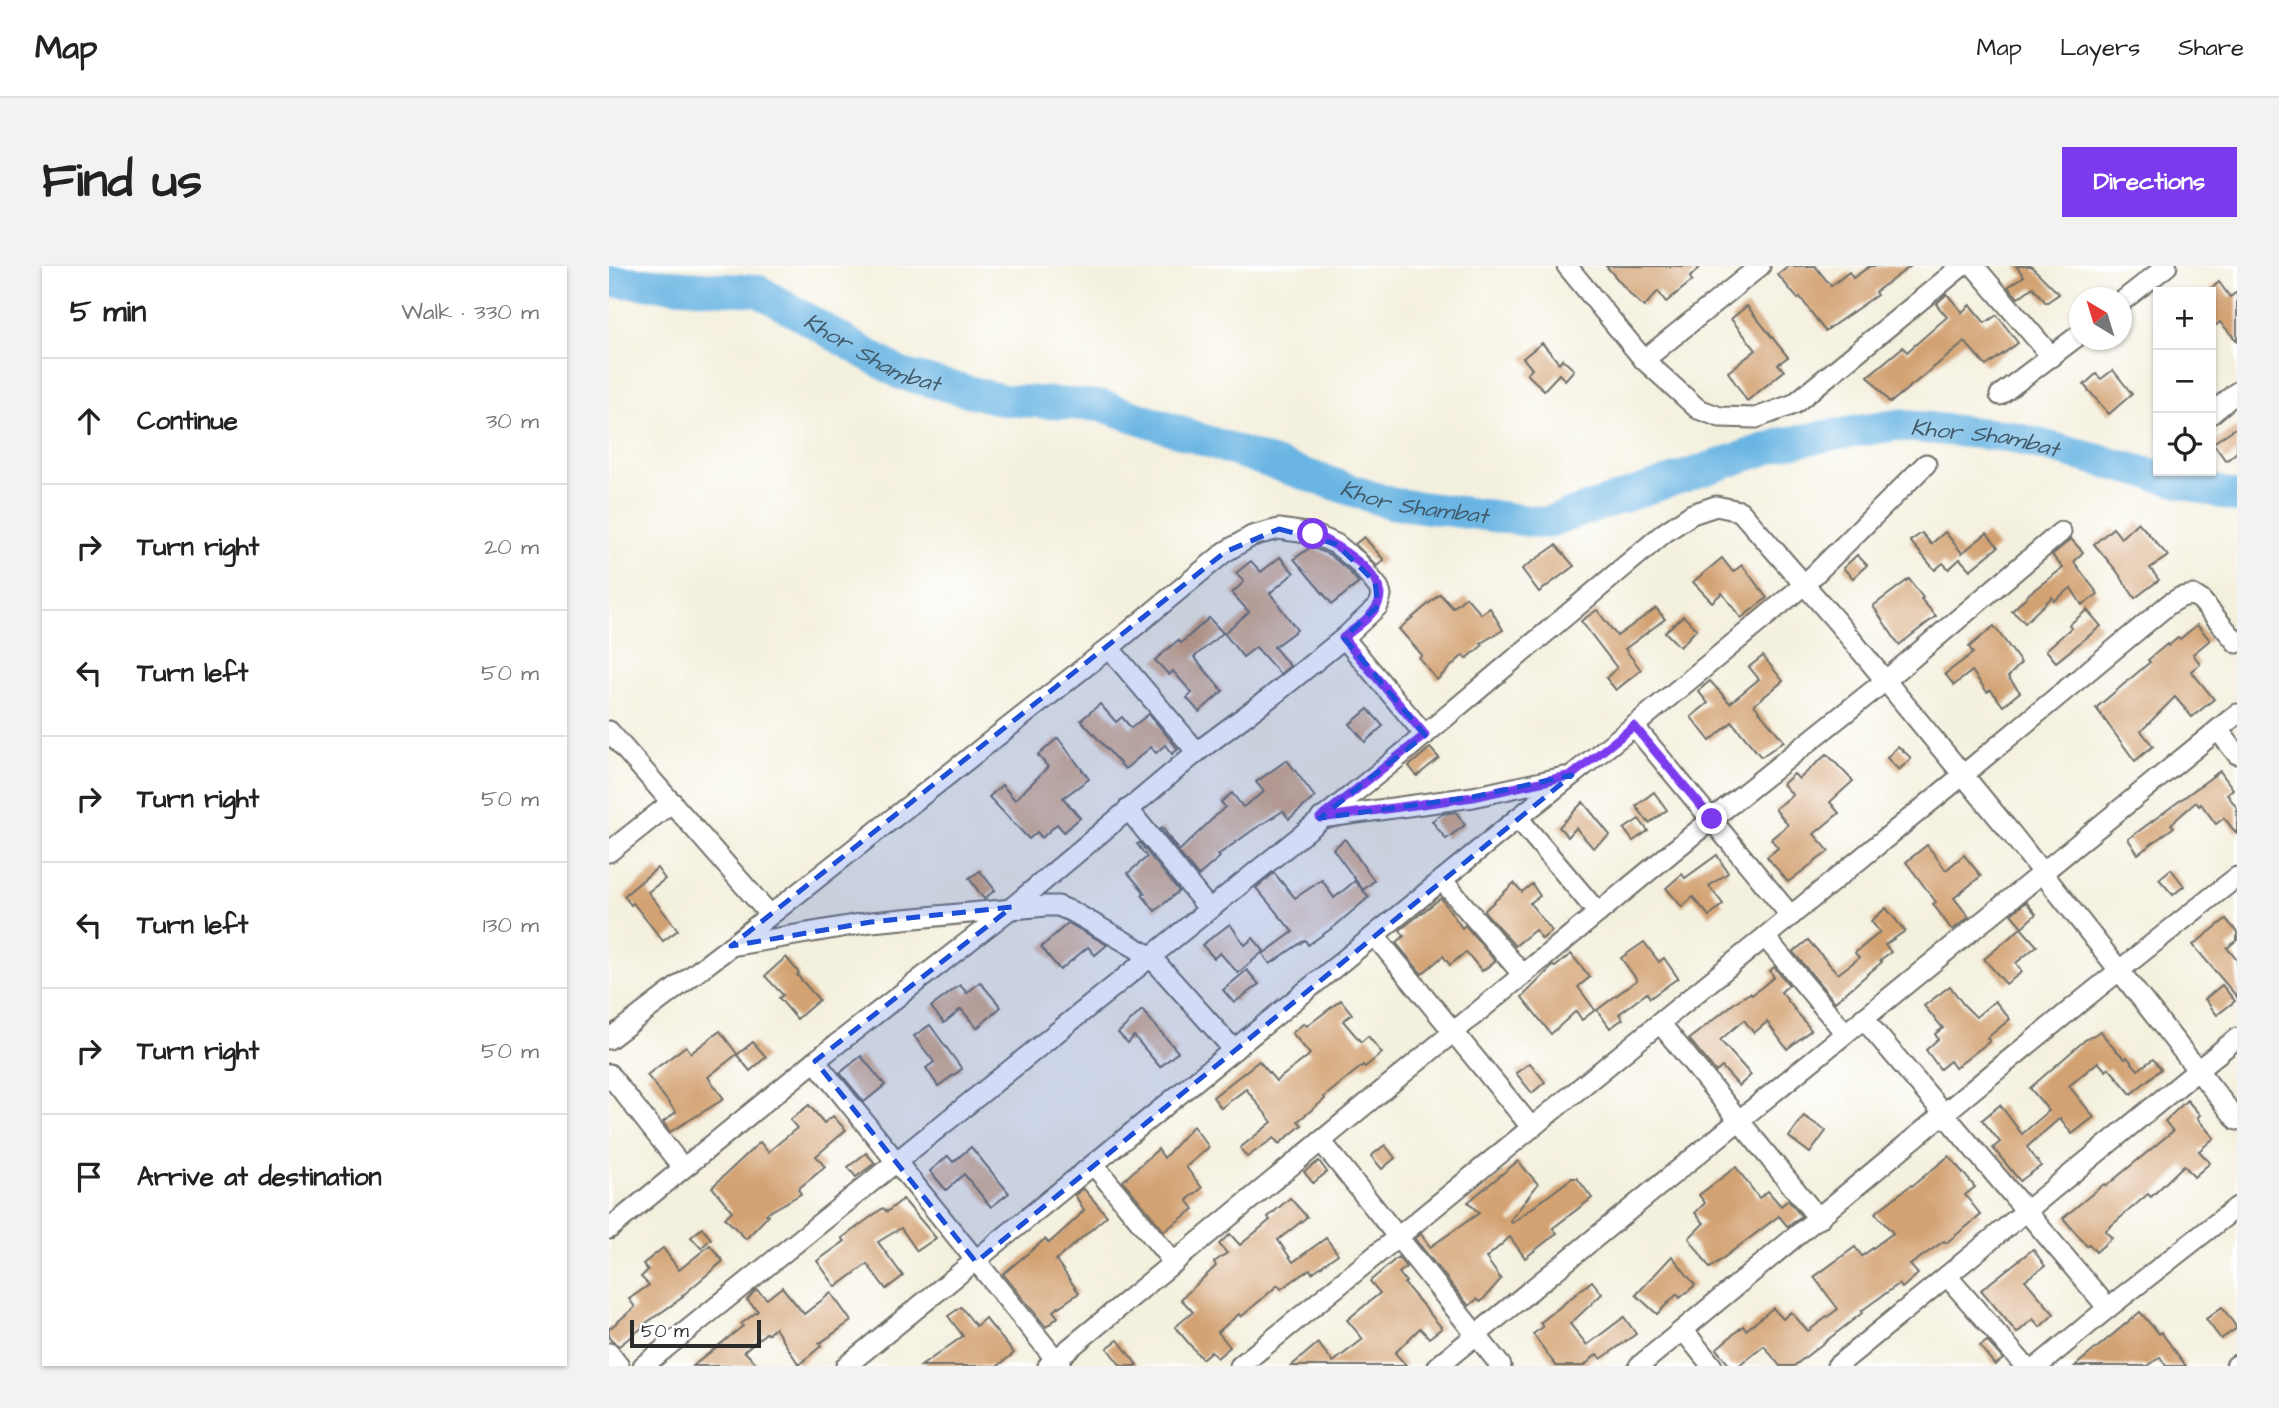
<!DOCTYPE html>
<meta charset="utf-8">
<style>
body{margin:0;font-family:"Architects Daughter",sans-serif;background:#f2f2f2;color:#222}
.controls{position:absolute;right:21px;top:21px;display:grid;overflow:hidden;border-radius:0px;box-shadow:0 2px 5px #0004}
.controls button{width:63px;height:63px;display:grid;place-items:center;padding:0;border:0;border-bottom:2px solid #e0e0e0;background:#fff;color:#222;font:35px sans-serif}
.compass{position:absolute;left:1460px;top:21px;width:63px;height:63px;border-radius:50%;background:#fff;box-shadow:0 2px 5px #0004;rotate:322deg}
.scale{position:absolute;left:21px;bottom:18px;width:131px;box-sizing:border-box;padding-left:7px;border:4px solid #2b2b2b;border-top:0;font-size:19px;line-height:24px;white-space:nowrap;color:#2b2b2b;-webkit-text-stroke:5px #fff;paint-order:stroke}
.stop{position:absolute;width:21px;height:21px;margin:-16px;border:5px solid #7c3aed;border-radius:50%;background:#fff}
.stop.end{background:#7c3aed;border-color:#fff;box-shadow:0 2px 7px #0008}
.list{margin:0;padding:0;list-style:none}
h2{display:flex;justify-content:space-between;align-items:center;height:91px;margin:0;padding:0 28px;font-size:30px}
h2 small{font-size:23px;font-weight:400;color:#767676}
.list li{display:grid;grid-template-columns:46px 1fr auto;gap:21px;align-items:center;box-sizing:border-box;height:126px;padding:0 28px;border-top:2px solid #e0e0e0}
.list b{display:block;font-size:26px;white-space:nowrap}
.list em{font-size:23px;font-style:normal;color:#767676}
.icon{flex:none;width:38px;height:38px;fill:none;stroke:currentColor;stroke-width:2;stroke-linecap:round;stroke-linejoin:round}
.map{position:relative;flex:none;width:1628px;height:1100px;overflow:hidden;border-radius:0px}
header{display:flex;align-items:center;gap:42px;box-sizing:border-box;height:98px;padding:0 35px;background:#fff;border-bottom:2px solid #e0e0e0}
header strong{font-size:33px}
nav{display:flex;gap:38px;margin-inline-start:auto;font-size:24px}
.intro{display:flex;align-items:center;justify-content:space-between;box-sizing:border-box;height:168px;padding:0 42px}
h1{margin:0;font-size:49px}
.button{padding:18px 32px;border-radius:0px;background:#7c3aed;color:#fff;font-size:24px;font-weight:700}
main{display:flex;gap:42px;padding:0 42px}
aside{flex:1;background:#fff;border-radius:0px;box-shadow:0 2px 5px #0004}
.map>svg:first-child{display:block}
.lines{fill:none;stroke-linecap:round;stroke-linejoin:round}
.river{stroke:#6ab5e3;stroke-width:32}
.building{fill:#d3a272}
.minor-casing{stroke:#71706a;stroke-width:23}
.minor{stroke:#fff;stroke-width:19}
.route{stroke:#7c3aed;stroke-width:9}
.marked{fill:#1d4ed8;fill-opacity:0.2;stroke:#1d4ed8;stroke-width:5;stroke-dasharray:14 9;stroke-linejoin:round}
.labels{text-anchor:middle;stroke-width:5;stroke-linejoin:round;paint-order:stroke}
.water-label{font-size:23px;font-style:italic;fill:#415b6b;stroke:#fff}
</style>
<header>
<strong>Map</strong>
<nav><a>Map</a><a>Layers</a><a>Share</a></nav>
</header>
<div class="intro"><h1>Find us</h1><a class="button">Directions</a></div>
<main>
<aside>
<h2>5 min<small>Walk · 330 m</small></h2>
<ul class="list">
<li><svg class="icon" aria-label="ahead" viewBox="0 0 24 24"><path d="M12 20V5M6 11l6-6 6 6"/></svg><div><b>Continue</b></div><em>30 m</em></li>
<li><svg class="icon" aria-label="right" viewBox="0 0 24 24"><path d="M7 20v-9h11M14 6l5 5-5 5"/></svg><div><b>Turn right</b></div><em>20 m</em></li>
<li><svg class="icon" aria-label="left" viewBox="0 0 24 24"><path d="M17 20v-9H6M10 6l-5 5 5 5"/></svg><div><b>Turn left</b></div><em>50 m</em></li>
<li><svg class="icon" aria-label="right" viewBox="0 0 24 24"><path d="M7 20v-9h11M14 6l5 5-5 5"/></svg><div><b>Turn right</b></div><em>50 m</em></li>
<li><svg class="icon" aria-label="left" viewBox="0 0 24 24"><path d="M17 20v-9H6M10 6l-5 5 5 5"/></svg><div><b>Turn left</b></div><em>130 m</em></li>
<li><svg class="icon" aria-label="right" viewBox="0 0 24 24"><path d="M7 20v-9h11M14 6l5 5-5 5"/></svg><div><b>Turn right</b></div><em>50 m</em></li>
<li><svg class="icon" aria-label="arrive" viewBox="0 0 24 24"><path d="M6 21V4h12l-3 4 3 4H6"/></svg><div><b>Arrive at destination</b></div></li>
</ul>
</aside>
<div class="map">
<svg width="1628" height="1100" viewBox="0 0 1628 1100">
<rect width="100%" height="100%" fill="#fff"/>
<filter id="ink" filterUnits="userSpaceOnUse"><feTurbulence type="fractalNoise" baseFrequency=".0143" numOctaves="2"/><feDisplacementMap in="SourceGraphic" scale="14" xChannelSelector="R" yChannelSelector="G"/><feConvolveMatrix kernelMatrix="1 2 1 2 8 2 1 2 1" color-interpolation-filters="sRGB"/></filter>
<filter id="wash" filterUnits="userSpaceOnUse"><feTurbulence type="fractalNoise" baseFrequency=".00686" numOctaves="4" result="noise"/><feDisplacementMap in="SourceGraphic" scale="28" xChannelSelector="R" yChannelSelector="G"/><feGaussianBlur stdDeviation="1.57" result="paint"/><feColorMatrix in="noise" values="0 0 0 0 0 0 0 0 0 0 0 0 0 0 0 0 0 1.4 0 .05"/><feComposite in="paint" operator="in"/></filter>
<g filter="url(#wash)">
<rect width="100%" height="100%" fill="#f4f0de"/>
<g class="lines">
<path class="river" id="s1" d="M0 15 150 25 292 108 394 134 494 140 781 237 936 257 1175 177 1287 159 1399 170 1628 231"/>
</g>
<g id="blocks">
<g class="building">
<polygon points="997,0 1092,0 1081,11 1083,15 1057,36 1049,25 1035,41 1023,30"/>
<polygon points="1180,0 1206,0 1222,20 1240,6 1244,12 1261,0 1302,0 1266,26 1268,29 1216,65 1191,31 1189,33 1169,9"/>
<polygon points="1407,0 1422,0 1450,28 1437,37 1424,21 1409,32 1399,21 1415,10"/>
<polygon points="1610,16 1621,31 1628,26 1628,75 1611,56 1602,63 1602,23"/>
<polygon points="1338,28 1353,46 1361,39 1376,57 1388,49 1409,77 1377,100 1356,76 1281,137 1259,110 1294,81 1298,86 1338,51 1327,38"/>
<polygon points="1138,40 1179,91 1169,98 1175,105 1138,135 1119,106 1147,84 1122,53"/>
<polygon points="933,77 950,97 953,93 965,104 956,114 950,108 935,124 918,108 923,103 914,92"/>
<polygon points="1504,104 1523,128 1500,148 1475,119 1487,108 1492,113"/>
<polygon points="1628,161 1628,186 1617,195 1604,177"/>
<polygon points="1529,256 1559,290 1541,302 1550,314 1526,332 1507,304 1485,278 1504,262 1512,272"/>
<polygon points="1336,266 1353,287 1378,267 1389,281 1361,304 1351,293 1340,303 1334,297 1326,304 1301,275 1313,267 1322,278"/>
<polygon points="755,271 775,294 768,300 746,278"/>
<polygon points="1462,273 1474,286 1465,296 1489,328 1473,339 1462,322 1445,335 1443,331 1416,357 1403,345 1422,326 1454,302 1443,289"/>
<polygon points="947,279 965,300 930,326 913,303"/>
<polygon points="702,281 721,289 739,304 750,317 723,338 685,293"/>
<polygon points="1248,289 1258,299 1244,312 1234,302"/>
<polygon points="671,291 685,307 661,327 688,364 665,381 681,400 671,408 647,381 634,391 615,367 640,346 623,327 635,316 627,307 642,295 652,306"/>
<polygon points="1113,292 1124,306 1133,299 1158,332 1132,352 1113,327 1103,336 1084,316"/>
<polygon points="1300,313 1314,332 1312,333 1327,350 1290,379 1264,340"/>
<polygon points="831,328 844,342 857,331 872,348 881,342 894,364 872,377 874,379 857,393 854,389 828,414 810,392 813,389 790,363"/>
<polygon points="1047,342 1056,353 1016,383 1032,404 1007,424 997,412 1008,402 972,355 988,344 1008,370"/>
<polygon points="1478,344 1492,360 1447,396 1437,384 1462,362 1460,359"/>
<polygon points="1074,350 1088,363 1071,381 1056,366"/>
<polygon points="600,352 614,367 585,391 614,425 590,446 578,432 583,427 564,405 560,409 546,394 569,374 572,377"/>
<polygon points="1588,359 1601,374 1584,388 1591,398 1582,405 1605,433 1583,451 1566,431 1532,465 1544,480 1526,495 1487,442 1541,396 1539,394 1558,378 1559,380 1569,372 1571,373"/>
<polygon points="1385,360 1412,397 1399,411 1411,426 1394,440 1382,424 1378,426 1363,405 1345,419 1336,408 1364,387 1360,381"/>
<polygon points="1154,390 1174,415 1145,439 1175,475 1152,491 1123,456 1101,475 1082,451 1099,437 1089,425 1101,415 1121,437 1150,413 1140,401"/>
<polygon points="491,438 507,456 513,451 522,462 540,448 569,483 563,488 556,479 547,487 542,481 516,503 472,454"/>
<polygon points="759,443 774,460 756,476 741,458"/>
<polygon points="449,472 480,513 454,532 471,552 455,566 448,558 433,572 428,566 420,573 380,531 393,519 406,534 439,501 429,489"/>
<polygon points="1289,480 1302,492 1290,504 1278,492"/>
<polygon points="821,482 830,492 808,510 800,500"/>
<polygon points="1218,488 1244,515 1221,536 1230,547 1205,568 1220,585 1179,616 1158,591 1169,582 1162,573 1179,559 1166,543 1184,529 1174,518 1185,508 1190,513"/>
<polygon points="678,494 706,531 680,553 674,545 644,564 609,589 611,591 589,610 551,563 553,561 570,585 616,541 612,536 623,527 634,541 655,526 647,516"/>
<polygon points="1611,505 1624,523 1618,528 1628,542 1628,568 1615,552 1607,558 1592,538 1590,540 1587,536 1562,558 1565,561 1529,588 1519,573"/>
<polygon points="1045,526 1058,544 1040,557 1027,540"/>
<polygon points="974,536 1001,569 984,582 967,562 959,571 950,561"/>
<polygon points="847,546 856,559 837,573 823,555 833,548"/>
<polygon points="1030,553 1039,565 1024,575 1015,563"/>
<polygon points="736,573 765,615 754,624 724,583"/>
<polygon points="531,577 570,625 546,645 533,629 536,627 519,607 538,591 528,578"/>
<polygon points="1318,579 1337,604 1355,589 1372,610 1345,632 1360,651 1343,664 1324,638 1327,636 1297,596"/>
<polygon points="1108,589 1119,607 1100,620 1114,638 1100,650 1084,631 1073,641 1057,622 1073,608 1076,612"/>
<polygon points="48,602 56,613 39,626 69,664 54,675 24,637 22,639 15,630"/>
<polygon points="1562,603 1575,620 1564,629 1550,613"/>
<polygon points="371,605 386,624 375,633 360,612"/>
<polygon points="665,607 686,632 713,614 725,632 746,615 760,631 726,660 699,679 696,674 661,698 654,688 684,666 647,622"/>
<polygon points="905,617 913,626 923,618 931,630 921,637 943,665 933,673 926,664 906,680 875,645"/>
<polygon points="832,632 853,662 856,659 886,695 873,705 857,686 841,699 834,690 813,708 787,677 795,670 791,664"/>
<polygon points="1417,636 1427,648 1413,661 1402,648"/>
<polygon points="1277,642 1296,665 1276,679 1282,686 1271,694 1273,696 1226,736 1184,686 1199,674 1229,708 1250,692 1246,687 1271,666 1262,655"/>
<polygon points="1617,653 1628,666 1628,674 1618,682 1628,694 1628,731 1584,679"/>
<polygon points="459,657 498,679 486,689 479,681 451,704 432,681"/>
<polygon points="621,658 636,679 644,672 655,685 629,707 611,687 605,692 593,679"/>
<polygon points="1412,662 1428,680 1407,697 1413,706 1397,718 1375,693"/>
<polygon points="1035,676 1050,696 1055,692 1069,712 1041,732 1038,727 1010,748 1014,753 1001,762 988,744 1028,714 1012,692"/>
<polygon points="962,688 981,711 969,721 986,744 973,754 967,745 942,768 913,731 944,700 946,701"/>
<polygon points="177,691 190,707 188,709 210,734 188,753 170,732 174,729 156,710"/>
<polygon points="1165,701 1180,719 1172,726 1202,764 1178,783 1158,756 1145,767 1135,754 1111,774 1142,809 1130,820 1113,801 1107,806 1080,773 1128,735 1141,727 1143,729 1165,711 1161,705"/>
<polygon points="638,704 650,718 625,737 614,724"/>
<polygon points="371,716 392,741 368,762 352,743 335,757 322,741 351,719 358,727"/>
<polygon points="1613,719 1626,735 1608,749 1596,733"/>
<polygon points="1341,720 1354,738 1367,751 1386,735 1401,753 1378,772 1381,775 1346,802 1341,795 1331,803 1317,784 1329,773 1326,768 1334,762 1315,740"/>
<polygon points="732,734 743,748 734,755 752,776 759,770 773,787 756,801 754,799 715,831 716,833 689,855 693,859 670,878 665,872 638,891 631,882 663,856 637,823 612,842 604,831 650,795 667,815 698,791 701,788 683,767 695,757 698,760"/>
<polygon points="533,744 569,786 551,801 525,770 519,777 509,767"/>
<polygon points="321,759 353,803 329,820 317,802 325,796 305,770"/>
<polygon points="111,765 128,788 99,811 115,833 61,866 54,856 67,846 38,809 77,780 82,787"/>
<polygon points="1492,765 1499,776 1516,793 1518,791 1529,804 1544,793 1552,803 1522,828 1500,802 1497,805 1489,796 1460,820 1485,851 1463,868 1451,852 1418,881 1432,900 1411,915 1384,882 1391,876 1373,854 1391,839 1413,868 1440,845 1421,822 1476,774"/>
<polygon points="144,776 157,791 141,805 128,789"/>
<polygon points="252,790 276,819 255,836 231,807"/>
<polygon points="921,797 936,816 923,827 907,807"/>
<polygon points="1578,834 1591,849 1588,852 1605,872 1590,885 1601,897 1585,911 1575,899 1542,931 1539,928 1496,965 1503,972 1487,986 1480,978 1478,980 1454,952 1495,918 1497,920 1564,865 1556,855"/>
<polygon points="200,839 215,857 224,850 237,864 207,890 216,901 189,923 192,928 157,948 159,950 137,973 116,952 123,945 103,921 151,876 159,886 188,862 181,854"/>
<polygon points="1195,850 1217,865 1201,887 1180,871"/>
<polygon points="584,860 600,881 577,901 593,922 578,934 585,943 555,965 514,915 549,883 555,892"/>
<polygon points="776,879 786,892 773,903 762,890"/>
<polygon points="362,881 400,927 382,941 355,908 337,924 321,905 339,890 344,896"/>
<polygon points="257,887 266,897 247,911 239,901"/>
<polygon points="1340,890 1366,921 1356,929 1372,949 1337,977 1335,975 1301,999 1309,1008 1293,1022 1290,1018 1252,1045 1253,1047 1185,1100 1171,1100 1155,1080 1130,1100 1121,1100 1107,1083 1134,1060 1137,1064 1164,1042 1174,1053 1182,1046 1199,1065 1229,1043 1205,1011 1246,981 1253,990 1284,967 1266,947 1302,919 1303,920"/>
<polygon points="710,895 718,906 704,917 695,906"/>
<polygon points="909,895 929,918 901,955 903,957 963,912 968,912 983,932 944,962 948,967 916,992 901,971 877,992 892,1013 872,1036 868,1033 860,1040 806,973 812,968 821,981 870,947 859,936"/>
<polygon points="1127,901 1150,932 1159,925 1172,940 1179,934 1192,950 1179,961 1170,950 1101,1002 1080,972 1095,957 1086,947 1096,937 1090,929"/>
<polygon points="474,922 498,950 447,994 470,1027 444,1045 449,1051 437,1061 394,1008 436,973 440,977 469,951 475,944 466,929"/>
<polygon points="681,932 698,951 669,974 684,996 717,972 729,988 703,1007 701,1003 672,1023 669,1019 632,1051 630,1048 609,1066 621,1081 608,1092 602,1085 593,1093 566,1061 584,1046 572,1033 607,1000 605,996 618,987 610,978 621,968 631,979 661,954 659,951"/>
<polygon points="294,933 327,972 308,985 292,962 269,976 294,1010 277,1023 258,998 227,1021 208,995 236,975 233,972 274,942 278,946"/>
<polygon points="93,962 102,973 92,982 82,971"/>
<polygon points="101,979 114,995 73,1030 74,1031 33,1060 34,1061 10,1080 3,1075 0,1072 0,1063 26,1041 20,1033 40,1019 32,1011 39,1004 34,998 54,982 70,1004"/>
<polygon points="1424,983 1436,1000 1416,1014 1445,1048 1431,1061 1424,1053 1408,1067 1372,1024"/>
<polygon points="1063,990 1086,1019 1071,1032 1068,1028 1048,1048 1027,1029"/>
<polygon points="789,991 797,1001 790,1007 797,1016 795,1017 833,1062 820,1072 811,1062 786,1087 798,1100 682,1100 709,1077 724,1096 754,1073 738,1054 771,1027 761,1015"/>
<polygon points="983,1015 993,1028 961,1058 978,1079 1015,1051 1027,1068 992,1093 988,1088 975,1100 947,1100 924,1068 934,1061 931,1057"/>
<polygon points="173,1021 195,1048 222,1027 242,1055 210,1078 212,1080 190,1099 166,1062 159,1068 157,1067 135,1085 150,1100 84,1100 134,1060 132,1058 149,1045 138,1034 144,1027 148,1024 158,1033"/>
<polygon points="352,1041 367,1060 376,1052 405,1087 389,1100 312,1100 354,1070 339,1050"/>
<polygon points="1613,1041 1628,1062 1612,1073 1597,1053"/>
<polygon points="1531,1046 1550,1068 1552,1066 1577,1100 1557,1100 1551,1091 1539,1100 1466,1100"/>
<polygon points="509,1074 529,1100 512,1100 498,1082"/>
<polygon points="1378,1075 1394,1093 1386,1099 1371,1080"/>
</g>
</g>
</g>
<g filter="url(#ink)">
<use href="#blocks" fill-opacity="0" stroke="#71706a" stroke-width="2"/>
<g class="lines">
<g class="minor-casing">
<g id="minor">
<polyline points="958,0 1035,94 1151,0"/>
<polyline points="1365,0 1443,91"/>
<polyline points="1512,36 1558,0"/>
<polyline points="1035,94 1089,143 1111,151 1147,152 1185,138 1353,0"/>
<polyline points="1391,129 1470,69"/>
<polyline points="1602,148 1628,126"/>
<polyline points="735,372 816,469"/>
<polyline points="500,382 588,486"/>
<polyline points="1025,460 1182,650"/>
<polyline points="1609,464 1628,488"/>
<polyline points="0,465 161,649"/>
<polyline points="519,543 599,642"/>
<polyline points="712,552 864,531 955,511"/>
<polyline points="909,552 989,647"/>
<polyline points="0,586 63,536"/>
<polyline points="833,614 914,709"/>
<polyline points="766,670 923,862"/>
<polyline points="1156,671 1236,767"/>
<polyline points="1254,752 1499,1042"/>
<polyline points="1051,757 1210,953"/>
<polyline points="0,773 122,680 262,656 437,640 449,640 464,646 541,690 625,784"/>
<polyline points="206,795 452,1100"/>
<polyline points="0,808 74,902"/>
<polyline points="712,875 892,1100"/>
<polyline points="485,899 565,997"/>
<polyline points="0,963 206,795 400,644 588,486 663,430 735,372 769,340 772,329 770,322 748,295 727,278 704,268 670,263 643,270 616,286 500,382 122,680"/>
<polyline points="1338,1010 1416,1100"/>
<polyline points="1074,1064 1103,1100"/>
<polyline points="0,1087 10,1100"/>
<polyline points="34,1100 787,493 1055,267 1083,248 1107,240 1131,245 1228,356 1402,567 1628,854"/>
<polyline points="237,1100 909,552 1025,460 1196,318 1317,198"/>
<polyline points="439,1100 1103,553 1276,415 1452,266"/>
<polyline points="631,1100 1354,509 1560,338 1572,331 1584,329 1592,334 1628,377"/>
<polyline points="829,1100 1628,448"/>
<path d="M1030 1100C1229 936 1425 770 1628 611"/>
<polyline points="1228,1100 1628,772"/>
<polyline points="1429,1100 1499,1042 1628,941"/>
<polyline points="1627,1100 1628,1099"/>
</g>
</g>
<use href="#minor" class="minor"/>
</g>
</g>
<g class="lines" filter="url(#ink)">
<path class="route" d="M704 268C724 277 782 309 769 338 763 351 746 362 734 372L816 469 711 552 864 531 963 509 1025 460 1103 553"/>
</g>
<path class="marked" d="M670 263 727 278 766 316 769 340 735 372 816 469 711 552 864 531 963 509 367 996 206 795 403 641 262 656 122 680 616 286Z"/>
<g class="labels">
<g class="water-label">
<text dy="8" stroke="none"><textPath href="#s1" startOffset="280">Khor Shambat</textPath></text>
<text dy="8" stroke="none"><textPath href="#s1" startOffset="1435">Khor Shambat</textPath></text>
<text dy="8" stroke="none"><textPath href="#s1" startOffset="847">Khor Shambat</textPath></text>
</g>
</g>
</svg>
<div class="controls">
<button>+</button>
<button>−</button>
<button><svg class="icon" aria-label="locate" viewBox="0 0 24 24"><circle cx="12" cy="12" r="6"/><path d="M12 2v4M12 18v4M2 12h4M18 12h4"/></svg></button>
</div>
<svg class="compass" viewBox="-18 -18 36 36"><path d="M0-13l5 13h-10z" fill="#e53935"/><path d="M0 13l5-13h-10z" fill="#767676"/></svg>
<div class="scale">50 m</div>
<div class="stop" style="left:704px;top:268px"></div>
<div class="stop end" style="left:1103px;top:553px"></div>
</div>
</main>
